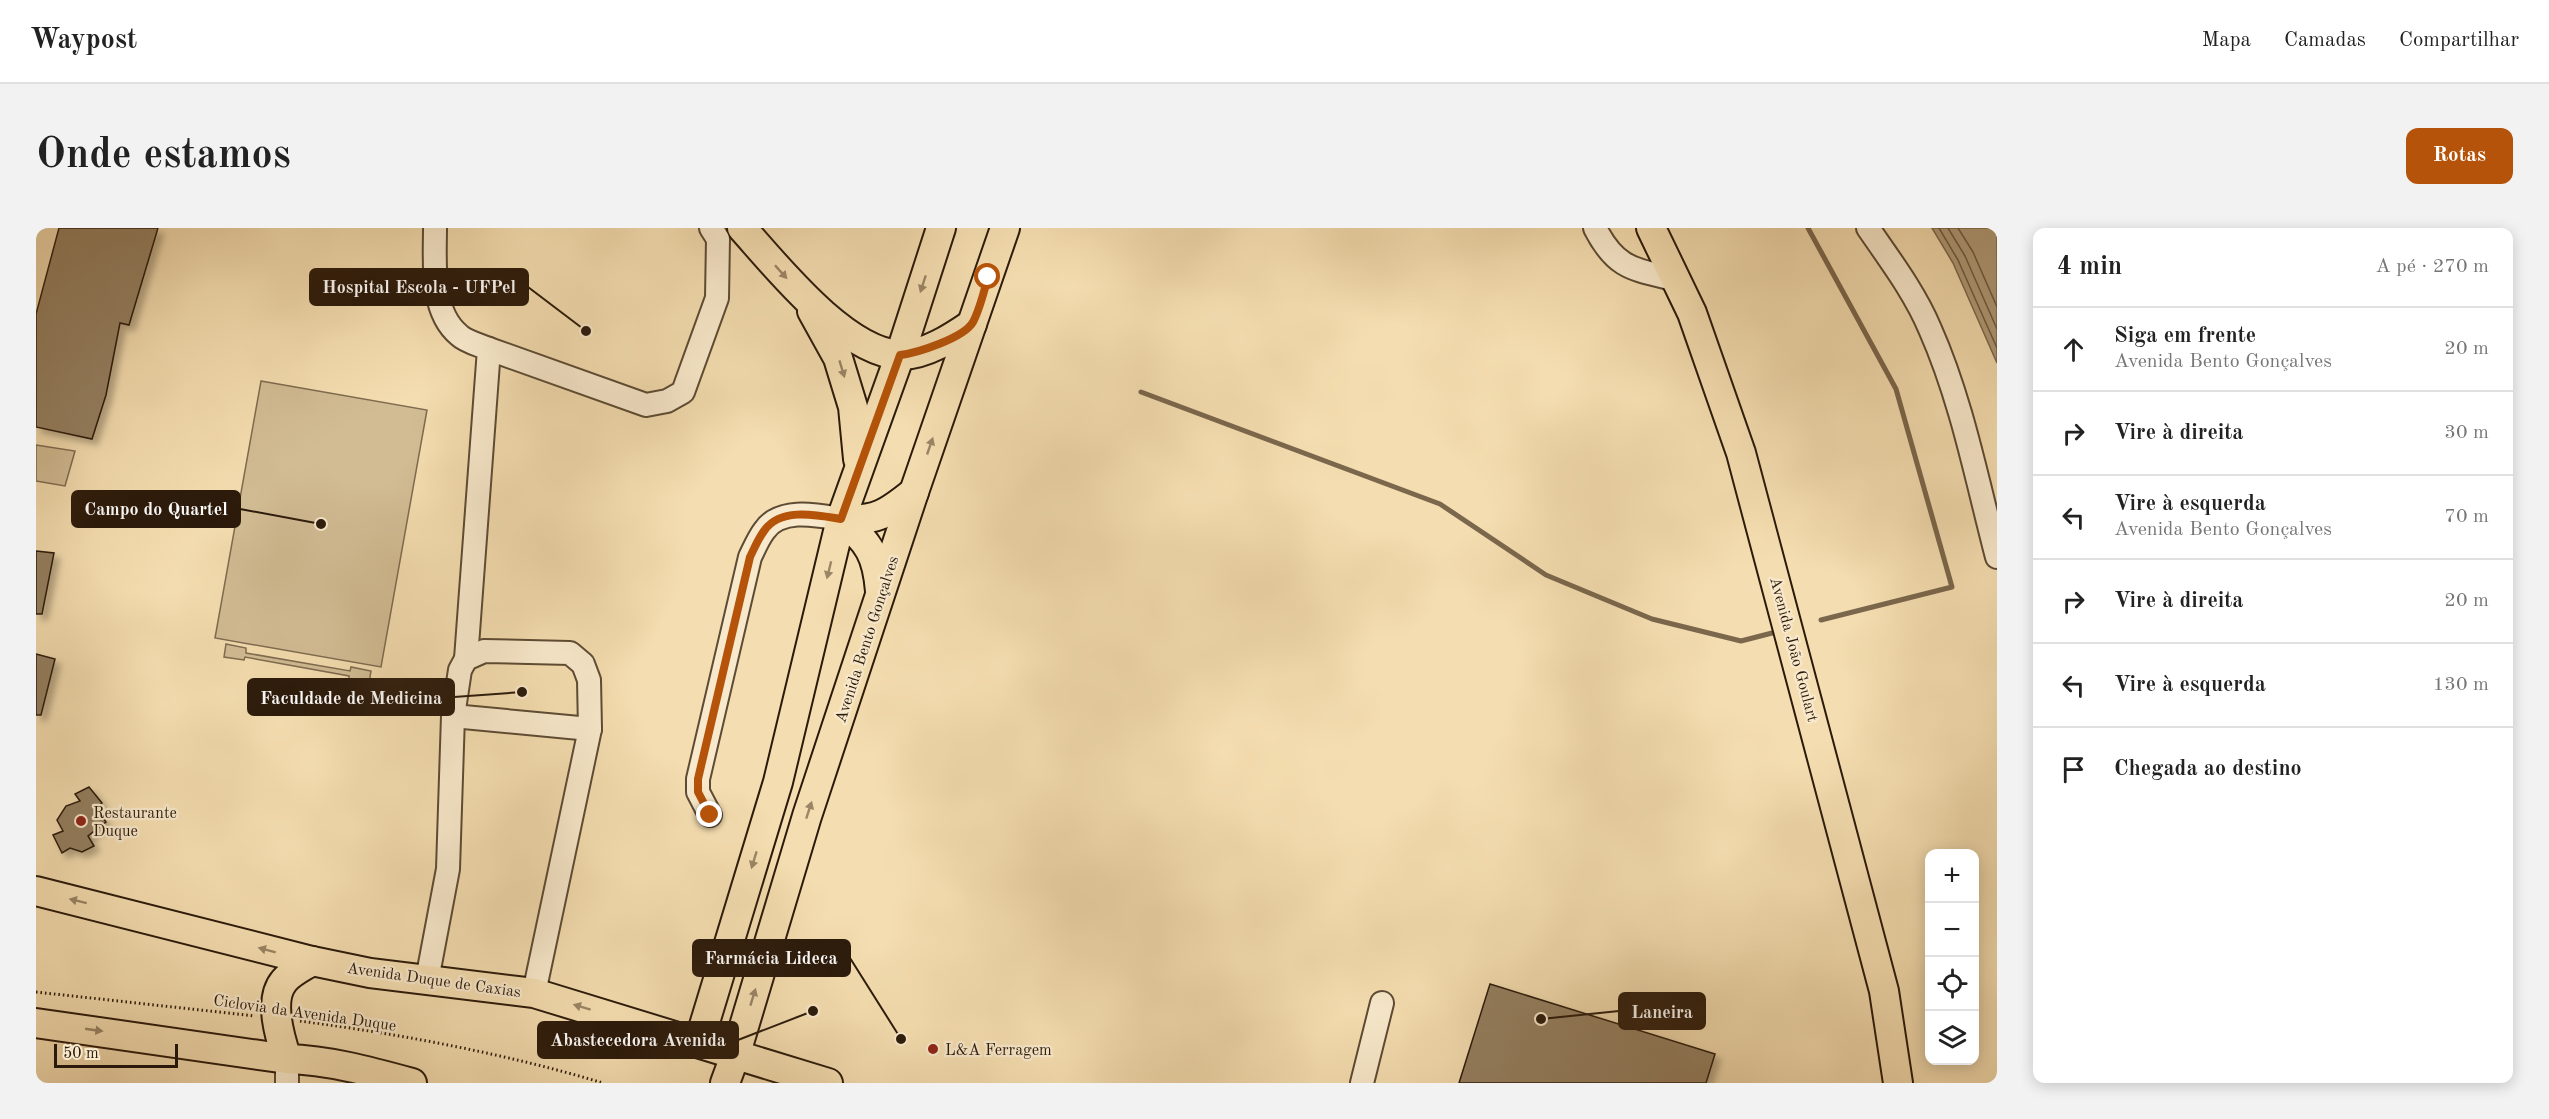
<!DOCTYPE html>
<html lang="pt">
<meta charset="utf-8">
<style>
body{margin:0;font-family:"Old Standard TT",serif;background:#f2f2f2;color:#222}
.controls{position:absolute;right:18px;bottom:18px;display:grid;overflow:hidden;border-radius:12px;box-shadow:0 3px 15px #0003}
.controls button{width:54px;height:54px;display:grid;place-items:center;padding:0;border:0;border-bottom:2px solid #e0e0e0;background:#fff;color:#222;font:30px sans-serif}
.scale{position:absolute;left:18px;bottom:15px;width:124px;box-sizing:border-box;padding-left:6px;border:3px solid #2b1a0b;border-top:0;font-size:16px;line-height:21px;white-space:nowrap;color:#2b1a0b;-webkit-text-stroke:4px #f8e9cc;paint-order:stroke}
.stop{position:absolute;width:18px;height:18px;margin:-14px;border:4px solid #b45309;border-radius:50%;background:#fff}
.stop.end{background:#b45309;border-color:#fff;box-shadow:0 2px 6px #0008}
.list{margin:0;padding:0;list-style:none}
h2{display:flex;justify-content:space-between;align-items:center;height:78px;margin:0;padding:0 24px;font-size:26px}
h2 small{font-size:20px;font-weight:400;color:#767676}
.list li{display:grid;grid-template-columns:39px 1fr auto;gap:18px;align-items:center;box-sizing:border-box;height:84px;padding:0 24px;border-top:2px solid #e0e0e0}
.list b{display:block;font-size:22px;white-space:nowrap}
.list p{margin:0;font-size:20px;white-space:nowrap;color:#767676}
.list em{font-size:20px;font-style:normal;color:#767676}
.icon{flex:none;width:33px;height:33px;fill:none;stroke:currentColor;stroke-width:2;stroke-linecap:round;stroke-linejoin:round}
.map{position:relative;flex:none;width:1961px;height:855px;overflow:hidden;border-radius:12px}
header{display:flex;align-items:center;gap:36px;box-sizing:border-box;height:84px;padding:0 30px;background:#fff;border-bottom:2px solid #e0e0e0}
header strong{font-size:28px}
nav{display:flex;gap:33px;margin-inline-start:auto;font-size:21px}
.intro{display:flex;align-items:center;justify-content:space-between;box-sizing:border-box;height:144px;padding:0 36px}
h1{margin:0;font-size:42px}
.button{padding:15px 27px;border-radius:12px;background:#b45309;color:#fff;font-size:21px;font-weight:700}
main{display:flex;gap:36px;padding:0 36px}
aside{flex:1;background:#fff;border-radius:12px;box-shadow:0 3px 15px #0003}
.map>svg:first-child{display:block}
.green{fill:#d2bc94;stroke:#7e6b50;stroke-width:1.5}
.water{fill:#b09b78;stroke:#7b674c;stroke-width:1.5}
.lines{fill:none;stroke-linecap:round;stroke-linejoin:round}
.shore{stroke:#6e5a42;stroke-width:1.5}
.stream{stroke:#7b674c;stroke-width:5}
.building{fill:#947f61;stroke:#2b1a0b;stroke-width:1.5;filter:url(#shadow)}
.minor-casing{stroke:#5d4b34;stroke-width:26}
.major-casing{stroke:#2b1a0b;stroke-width:32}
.path{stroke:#2b1a0b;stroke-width:3;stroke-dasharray:1.5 3;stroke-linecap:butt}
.minor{stroke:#f8e9cc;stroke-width:22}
.major{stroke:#f4ddb0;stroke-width:28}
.oneway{fill:#9a8566}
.route{stroke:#b45309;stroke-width:8}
.poi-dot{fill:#8f2418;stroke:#f8e9cc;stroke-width:2}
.labels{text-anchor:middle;stroke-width:4.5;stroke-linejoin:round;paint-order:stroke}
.street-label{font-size:16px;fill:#2b1a0b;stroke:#f8e9cc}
.poi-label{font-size:16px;fill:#2b1a0b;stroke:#f8e9cc;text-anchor:start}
.leader{fill:none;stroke:#2b1a0b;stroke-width:2}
.callout-dot{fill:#2b1a0b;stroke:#f8e9cc;stroke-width:2}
.callout{fill:#2b1a0b;stroke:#2b1a0b;stroke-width:2}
.callout-label{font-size:18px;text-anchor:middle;font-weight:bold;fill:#fff}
</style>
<header>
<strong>Waypost</strong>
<nav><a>Mapa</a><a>Camadas</a><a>Compartilhar</a></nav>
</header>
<div class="intro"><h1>Onde estamos</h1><a class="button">Rotas</a></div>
<main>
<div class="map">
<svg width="1961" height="855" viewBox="0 0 1961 855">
<defs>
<filter id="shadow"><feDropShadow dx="5.5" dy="5.5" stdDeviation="3" flood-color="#0004"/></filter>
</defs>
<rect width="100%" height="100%" fill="#f4ddb0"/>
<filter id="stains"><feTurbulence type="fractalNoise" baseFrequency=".00333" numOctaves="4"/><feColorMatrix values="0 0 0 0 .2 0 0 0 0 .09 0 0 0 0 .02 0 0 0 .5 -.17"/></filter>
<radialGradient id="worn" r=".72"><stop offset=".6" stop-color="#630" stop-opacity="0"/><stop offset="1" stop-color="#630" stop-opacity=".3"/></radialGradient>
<g class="green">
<polygon points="225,153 391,182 345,439 179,410"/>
<polygon points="0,217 39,223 29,258 0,253"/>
<polygon points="190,416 210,420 210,425 314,443 315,439 335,443 333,455 313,452 313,448 209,429 208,432 188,429"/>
</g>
<polygon class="water" points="1896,0 1961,0 1961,135 1917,35"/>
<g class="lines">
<g class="shore">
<polyline points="1903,0 1922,32 1961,120"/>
<polyline points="1912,0 1929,28 1961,101"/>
<polyline points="1922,0 1937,24 1961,79"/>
</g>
<g class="stream">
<polyline points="1772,0 1860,161 1916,359 1785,392"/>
<polyline points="1105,164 1404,276 1510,347 1616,391 1705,413 1740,404"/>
</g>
</g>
<g class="building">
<polygon points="23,0 122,0 93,97 84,95 70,167 56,211 0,199 0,86"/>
<polygon points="0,323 18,325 6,386 0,386"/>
<polygon points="0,426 19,431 5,487 0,487"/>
<polygon points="53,559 66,575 60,580 70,594 52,608 58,618 46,624 34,620 26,625 17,607 27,603 21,592 30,578 44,573 39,566"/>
<polygon points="1454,756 1679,826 1670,855 1423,855"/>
</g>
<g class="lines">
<g class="minor-casing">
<g id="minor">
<path d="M399 0C399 34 394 83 423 107 430 114 444 117 453 121L430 431"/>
<path d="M1559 0C1581 43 1599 41 1642 52"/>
<path d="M1832 0C1854 32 1879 65 1894 101 1926 173 1941 253 1961 329"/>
<polyline points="453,121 610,177 631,173 647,164 681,70 682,11 675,0"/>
<polyline points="417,488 554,501"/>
<path d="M674 587 662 564V551L714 329C718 321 722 311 728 303 744 279 781 287 805 291"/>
<polyline points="391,752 412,641 417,488 424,442 430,431 448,423 534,425 547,436 553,452 554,501 498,765"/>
<polyline points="251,855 251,831"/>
<polyline points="1326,855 1346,775"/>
</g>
</g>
<g class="major-casing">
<g id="major">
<path d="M706 0C741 39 809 125 865 127 890 127 917 109 936 96"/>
<polyline points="1615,0 1656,85 1705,225 1848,763 1862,855"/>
<polyline points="776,83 802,130 817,179 822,231"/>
<path d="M805 291C833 314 841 327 844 363"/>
<path d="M805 291C840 294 852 285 878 264"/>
<polyline points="0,663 276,733 334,745 498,765 792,855"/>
<path d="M0 795 251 831C293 832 336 844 376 855"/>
<polyline points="663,814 742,554 805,291 864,127 905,0"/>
<path d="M251 831C244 810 232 772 248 753 255 744 267 739 276 733"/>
<polyline points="689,855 700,825 771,588 878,264 969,0"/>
</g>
</g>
<g class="path">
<polyline points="0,764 219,788"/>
<path d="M264 793C364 806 471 826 567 855"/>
</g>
<use href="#minor" class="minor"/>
<use href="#major" class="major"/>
</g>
<defs><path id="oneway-solid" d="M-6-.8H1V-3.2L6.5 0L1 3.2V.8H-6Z" transform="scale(1.5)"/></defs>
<g class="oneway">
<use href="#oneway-solid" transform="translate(745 44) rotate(48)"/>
<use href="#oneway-solid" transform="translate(887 56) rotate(108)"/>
<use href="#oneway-solid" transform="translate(806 141) rotate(73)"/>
<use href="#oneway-solid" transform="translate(894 218) rotate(-71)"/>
<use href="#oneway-solid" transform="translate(793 342) rotate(104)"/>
<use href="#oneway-solid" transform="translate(773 582) rotate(-72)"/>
<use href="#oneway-solid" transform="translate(718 632) rotate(107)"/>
<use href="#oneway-solid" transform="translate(42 673) rotate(-166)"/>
<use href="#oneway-solid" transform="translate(231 722) rotate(-165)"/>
<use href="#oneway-solid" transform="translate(717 769) rotate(-73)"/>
<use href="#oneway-solid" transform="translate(546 779) rotate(-163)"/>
<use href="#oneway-solid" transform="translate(58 802) rotate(8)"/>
</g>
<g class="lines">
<path class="route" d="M674 587 662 564V551L714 329C718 321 722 311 728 303 744 279 781 287 805 291L864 127C881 125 928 110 937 94 944 81 948 63 952 49"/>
</g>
<g class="poi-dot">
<circle cx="45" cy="593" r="6"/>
<circle cx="897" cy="821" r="6"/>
</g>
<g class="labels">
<g class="street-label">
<text transform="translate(830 411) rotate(-72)" y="6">Avenida Bento Gonçalves</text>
<text transform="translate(1759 421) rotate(75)" y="6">Avenida João Goulart</text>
<text transform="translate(398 751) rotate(8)" y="6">Avenida Duque de Caxias</text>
<text transform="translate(269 784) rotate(8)" y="6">Ciclovia da Avenida Duque</text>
</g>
<g class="poi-label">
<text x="57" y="590">Restaurante<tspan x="57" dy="18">Duque</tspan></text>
<text x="909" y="827">L&amp;A Ferragem</text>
</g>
</g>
<path class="leader" d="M550 103L492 59M285 296L204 281M486 464L418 469M865 811L814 730M1505 791L1583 783M777 783L702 812"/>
<g class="callout-dot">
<circle cx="550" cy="103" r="6"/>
<circle cx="285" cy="296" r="6"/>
<circle cx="486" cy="464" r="6"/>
<circle cx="865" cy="811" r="6"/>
<circle cx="1505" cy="791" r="6"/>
<circle cx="777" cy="783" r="6"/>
</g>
<g class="callout">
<rect x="274" y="41" width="218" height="36" rx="6"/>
<rect x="36" y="263" width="168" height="36" rx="6"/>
<rect x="212" y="451" width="206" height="36" rx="6"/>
<rect x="657" y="712" width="157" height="36" rx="6"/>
<rect x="1583" y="765" width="86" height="36" rx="6"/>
<rect x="502" y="794" width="200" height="36" rx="6"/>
</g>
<g class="callout-label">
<text x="383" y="65">Hospital Escola - UFPel</text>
<text x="120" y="287">Campo do Quartel</text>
<text x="315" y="476">Faculdade de Medicina</text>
<text x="735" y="736">Farmácia Lideca</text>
<text x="1626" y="790">Laneira</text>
<text x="602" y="818">Abastecedora Avenida</text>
</g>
<rect width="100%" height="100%" filter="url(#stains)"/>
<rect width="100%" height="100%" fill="url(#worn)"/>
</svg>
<div class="controls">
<button>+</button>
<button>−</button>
<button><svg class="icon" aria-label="locate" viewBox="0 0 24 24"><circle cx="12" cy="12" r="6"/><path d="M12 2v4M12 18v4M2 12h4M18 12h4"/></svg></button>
<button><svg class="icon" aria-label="layers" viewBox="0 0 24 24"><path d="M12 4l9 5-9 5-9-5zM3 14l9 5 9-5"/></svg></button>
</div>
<div class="scale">50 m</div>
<div class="stop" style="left:952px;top:49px"></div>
<div class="stop end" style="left:674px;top:587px"></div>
</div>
<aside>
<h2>4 min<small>A pé · 270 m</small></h2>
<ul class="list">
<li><svg class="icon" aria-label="ahead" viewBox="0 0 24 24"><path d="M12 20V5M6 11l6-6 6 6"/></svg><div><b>Siga em frente</b><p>Avenida Bento Gonçalves</p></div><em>20 m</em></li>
<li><svg class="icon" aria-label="right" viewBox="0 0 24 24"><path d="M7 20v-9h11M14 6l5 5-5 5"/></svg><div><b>Vire à direita</b></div><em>30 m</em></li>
<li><svg class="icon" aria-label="left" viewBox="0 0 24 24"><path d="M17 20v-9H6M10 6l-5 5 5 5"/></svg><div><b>Vire à esquerda</b><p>Avenida Bento Gonçalves</p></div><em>70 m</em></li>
<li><svg class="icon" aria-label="right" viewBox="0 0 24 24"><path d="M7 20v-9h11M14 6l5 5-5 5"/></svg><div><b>Vire à direita</b></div><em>20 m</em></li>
<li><svg class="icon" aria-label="left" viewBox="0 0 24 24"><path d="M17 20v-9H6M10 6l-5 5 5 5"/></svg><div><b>Vire à esquerda</b></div><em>130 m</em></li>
<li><svg class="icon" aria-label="arrive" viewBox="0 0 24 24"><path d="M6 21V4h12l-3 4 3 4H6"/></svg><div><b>Chegada ao destino</b></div></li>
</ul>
</aside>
</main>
